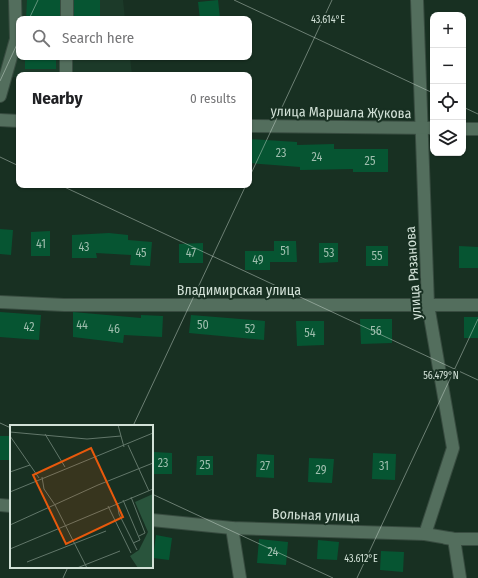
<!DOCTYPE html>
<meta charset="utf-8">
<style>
body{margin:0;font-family:"Fira Sans Condensed",sans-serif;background:#f2f2f2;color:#202124}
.controls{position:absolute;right:12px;top:12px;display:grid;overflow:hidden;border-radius:8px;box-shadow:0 1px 3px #0004}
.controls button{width:36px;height:36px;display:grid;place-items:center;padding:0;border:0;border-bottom:1px solid #e0e0e0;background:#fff;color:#202124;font:20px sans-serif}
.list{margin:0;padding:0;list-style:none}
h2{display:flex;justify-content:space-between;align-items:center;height:52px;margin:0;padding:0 16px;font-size:17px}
h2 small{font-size:13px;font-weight:400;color:#757577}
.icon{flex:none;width:22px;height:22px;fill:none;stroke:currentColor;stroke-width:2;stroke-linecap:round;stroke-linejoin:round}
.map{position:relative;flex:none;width:478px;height:578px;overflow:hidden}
.search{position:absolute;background:#fff;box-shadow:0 1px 3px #0004;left:16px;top:16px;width:236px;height:44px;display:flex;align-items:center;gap:10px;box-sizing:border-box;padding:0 14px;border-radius:8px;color:#757577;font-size:15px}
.panel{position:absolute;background:#fff;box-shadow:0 1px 3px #0004;left:16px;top:72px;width:236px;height:116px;border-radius:8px}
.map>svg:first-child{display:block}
.built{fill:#1c3a29}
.building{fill:#065532}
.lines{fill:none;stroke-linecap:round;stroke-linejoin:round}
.minor-casing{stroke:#384c40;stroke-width:14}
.minor{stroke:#536e5d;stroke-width:12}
.ticks{fill:none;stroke:#d2e1d7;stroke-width:1;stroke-opacity:0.45}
.labels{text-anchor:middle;stroke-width:4;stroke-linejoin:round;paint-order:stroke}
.number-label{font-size:12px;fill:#9fbeae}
.street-label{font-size:14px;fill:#d2e1d7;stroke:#183022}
.inset-road{fill:none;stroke:#62776a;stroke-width:1}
.view{fill:#e8590c;fill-opacity:0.15;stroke:#e8590c;stroke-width:2}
.inset-edge{fill:none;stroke:#d2e1d7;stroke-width:2}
.ticks-label{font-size:10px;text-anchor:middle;fill:#d2e1d7;stroke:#183022;stroke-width:4;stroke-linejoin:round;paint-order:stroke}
</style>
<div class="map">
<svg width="478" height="578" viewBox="0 0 478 578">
<rect width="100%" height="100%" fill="#183022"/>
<polygon class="built" points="0,0 123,0 125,19 19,19 19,57 130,57 132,75 19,75 19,77 0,77"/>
<g class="building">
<polygon points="27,0 60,0 60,19 26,19"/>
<rect x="74" y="0" width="26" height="19"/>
<polygon points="218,0 220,18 200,19 198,2"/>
<rect x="25" y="57" width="31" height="12"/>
<polygon points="249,139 297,142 297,145 334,144 334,149 388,149 388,172 353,172 353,169 300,170 300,167 249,163"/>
<polygon points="0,229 13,230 11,255 0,254"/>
<polygon points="50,231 50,256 31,256 31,232"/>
<polygon points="109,233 128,235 128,240 152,242 150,266 130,265 131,255 96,253 97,258 72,258 72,235"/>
<polygon points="274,241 296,241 297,262 270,262 270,270 245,270 245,251 274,251"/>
<polygon points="203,243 203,263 179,263 179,244"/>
<polygon points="319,243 338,243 338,262 319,263"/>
<rect x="366" y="246" width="22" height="20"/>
<polygon points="459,246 478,247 478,268 459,268"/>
<polygon points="0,312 41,315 39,340 0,337"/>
<polygon points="73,312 141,318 141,315 163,316 162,337 124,335 123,343 73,337"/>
<polygon points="191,315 265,321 264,340 189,333"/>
<rect x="464" y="317" width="14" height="21"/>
<polygon points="360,319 392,319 392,343 361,344"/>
<polygon points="296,321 324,321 324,345 297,346"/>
<rect x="0" y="436" width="11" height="24"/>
<polygon points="154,452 172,453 172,474 154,474"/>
<polygon points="373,453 396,454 395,480 372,479"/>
<polygon points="257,454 274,455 274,478 256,477"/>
<polygon points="197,456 213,456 213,475 196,475"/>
<polygon points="309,458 334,459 332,483 308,482"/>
<polygon points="156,535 172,538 169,560 153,558"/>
<polygon points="259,539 288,542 286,565 257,563"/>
<polygon points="318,540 339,542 337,560 317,559"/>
<polygon points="381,551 404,552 403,572 380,570"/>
</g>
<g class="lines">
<g class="minor-casing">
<g id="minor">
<polyline points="67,0 67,19"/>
<polyline points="417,0 428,305 453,448 425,534"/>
<polyline points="66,75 66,57"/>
<polyline points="0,96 16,39 15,0"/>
<polyline points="0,120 19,121"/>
<polyline points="249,126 433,128"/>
<polyline points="463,129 478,129"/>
<polyline points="0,302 64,305 478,305"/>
<polyline points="0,505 11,506"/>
<polyline points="152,520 232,528 425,534 454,539 478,539"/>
<polyline points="232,528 240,578"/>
<polyline points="446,538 454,539 460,578"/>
</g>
</g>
<use href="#minor" class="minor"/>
</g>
<path class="ticks" d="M234 0 433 93M29 19 38 0M0 81 19 40M463 107 478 114M0 157 19 166M249 178 332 0M60 185 478 380M0 423 11 428M133 426 246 185M152 494 333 578M63 578 68 567M357 578 478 319"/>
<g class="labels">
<g class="number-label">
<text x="281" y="157">23</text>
<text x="317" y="161">24</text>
<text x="370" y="165">25</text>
<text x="41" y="248">41</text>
<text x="84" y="251">43</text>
<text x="285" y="255">51</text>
<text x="141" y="257">45</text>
<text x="191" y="257">47</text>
<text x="329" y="257">53</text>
<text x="377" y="260">55</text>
<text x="258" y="264">49</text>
<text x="82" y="329">44</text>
<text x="203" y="329">50</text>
<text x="29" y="331">42</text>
<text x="114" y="333">46</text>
<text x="250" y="333">52</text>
<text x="376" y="335">56</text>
<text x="310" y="337">54</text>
<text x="163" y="467">23</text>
<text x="205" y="469">25</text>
<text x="265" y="470">27</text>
<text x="384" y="470">31</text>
<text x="321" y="474">29</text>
<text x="273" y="556">24</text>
</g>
<g class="street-label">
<text transform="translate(341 112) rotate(1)" y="5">улица Маршала Жукова</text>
<text transform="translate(413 273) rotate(-94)" y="5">улица Рязанова</text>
<text x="239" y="295">Владимирская улица</text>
<text transform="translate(316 515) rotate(2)" y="5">Вольная улица</text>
</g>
</g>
<g transform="translate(10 425)">
<rect width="143" height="143" fill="#183022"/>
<path d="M143 69V143H128L120 131 129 125 138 107 125 77Z" fill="#29543c"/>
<path class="inset-road" d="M108 0 114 22M0 7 77 14 111 11M35 9 55 42M0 11 29 53M118 20 139 66M0 47 20 40M32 52 34 64 45 80 77 143M0 67 143 8M121 72 135 108 129 111M113 75 130 115 123 118M107 78 109 89 127 125M98 81 121 128M0 100 88 60 143 38M0 124 143 64M17 137 96 106M67 143 110 126"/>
<path class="view" d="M81 23 113 92 56 119 23 50Z"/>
<rect width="143" height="143" class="inset-edge"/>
</g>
<g class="ticks-label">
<text x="328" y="23">43.614°E</text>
<text x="441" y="379">56.479°N</text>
<text x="361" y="562">43.612°E</text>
</g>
</svg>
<div class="controls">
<button>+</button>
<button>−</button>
<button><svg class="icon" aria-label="locate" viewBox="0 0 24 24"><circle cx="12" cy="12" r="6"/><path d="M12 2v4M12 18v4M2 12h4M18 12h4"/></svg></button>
<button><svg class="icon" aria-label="layers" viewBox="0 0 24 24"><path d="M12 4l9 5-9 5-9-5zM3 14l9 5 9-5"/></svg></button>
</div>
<div class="search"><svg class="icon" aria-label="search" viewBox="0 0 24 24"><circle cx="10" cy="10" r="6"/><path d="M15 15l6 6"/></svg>Search here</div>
<section class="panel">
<h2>Nearby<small>0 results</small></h2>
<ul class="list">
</ul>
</section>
</div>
